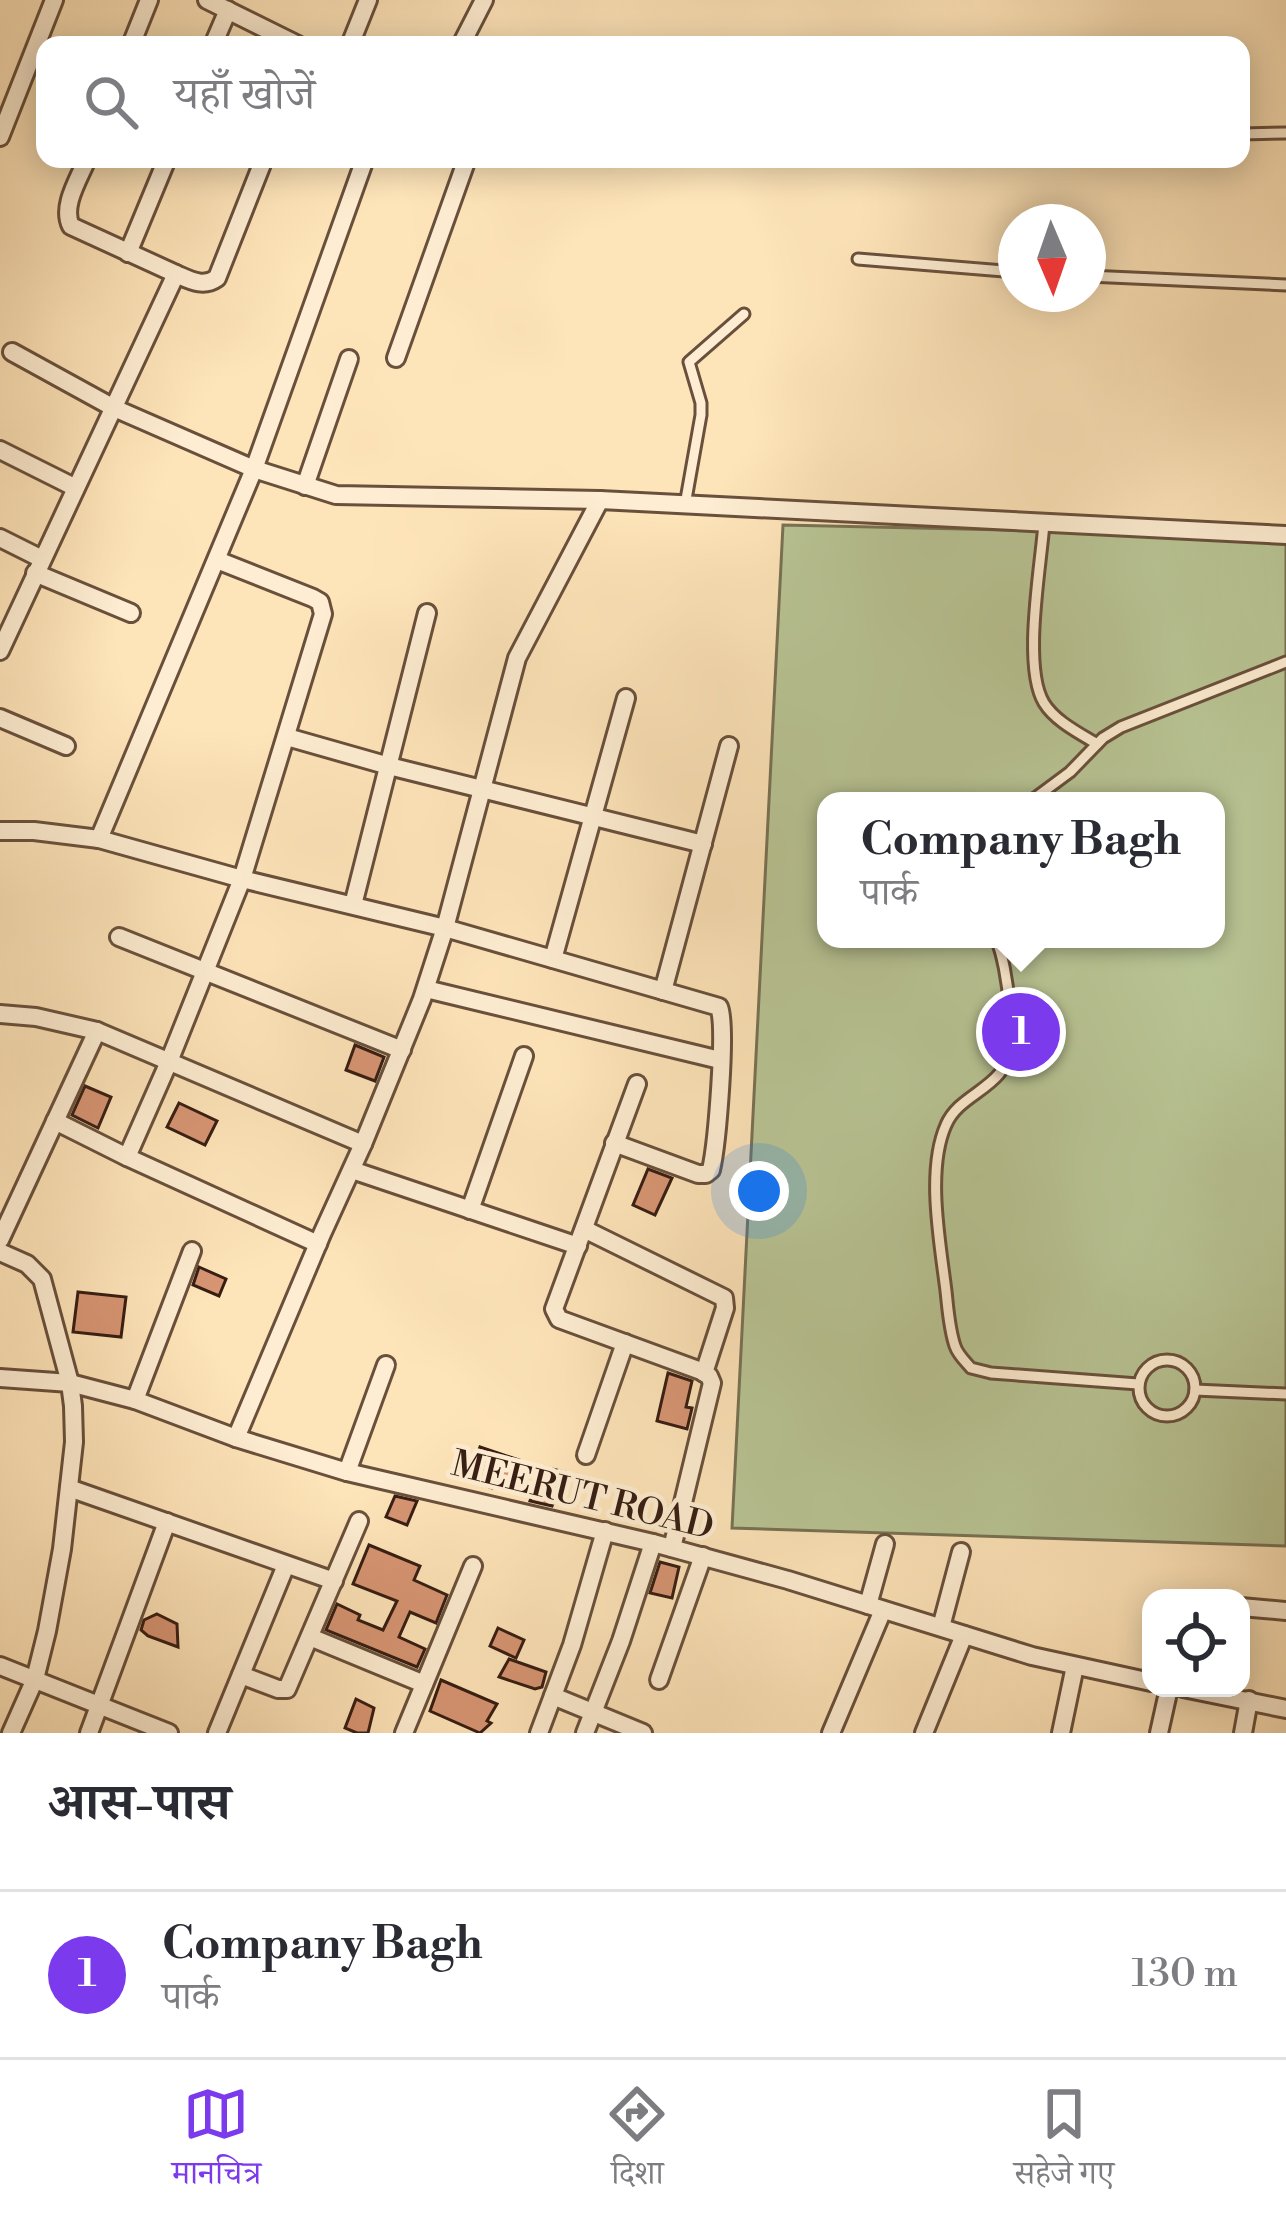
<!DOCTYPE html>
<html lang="hi">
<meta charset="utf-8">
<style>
body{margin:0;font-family:"Libre Bodoni","Noto Serif Devanagari",serif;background:#f7f7f7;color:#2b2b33}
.controls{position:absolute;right:36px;bottom:36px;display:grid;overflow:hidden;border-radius:24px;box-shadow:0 6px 30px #0003}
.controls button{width:108px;height:108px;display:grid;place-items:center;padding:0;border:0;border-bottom:3px solid #e1e1e2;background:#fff;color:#2b2b33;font:60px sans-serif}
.compass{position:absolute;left:998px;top:204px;width:108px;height:108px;border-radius:50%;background:#fff;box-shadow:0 6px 30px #0003;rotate:178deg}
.you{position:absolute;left:759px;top:1191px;width:42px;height:42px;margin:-30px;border:9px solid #fff;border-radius:50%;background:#1a73e8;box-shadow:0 0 0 18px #1a73e833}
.badge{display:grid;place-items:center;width:78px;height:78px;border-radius:50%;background:#7c3aed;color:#fff;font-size:39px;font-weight:700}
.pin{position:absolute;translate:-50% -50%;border:6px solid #fff;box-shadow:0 3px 12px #0006}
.popup{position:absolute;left:817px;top:792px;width:408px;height:156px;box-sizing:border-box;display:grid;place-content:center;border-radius:24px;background:#fff;filter:drop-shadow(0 3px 9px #0005);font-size:39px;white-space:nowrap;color:#7c7c81}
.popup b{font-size:45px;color:#2b2b33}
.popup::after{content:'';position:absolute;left:50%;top:100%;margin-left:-24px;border:24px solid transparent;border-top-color:#fff}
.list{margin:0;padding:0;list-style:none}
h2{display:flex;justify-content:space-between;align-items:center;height:156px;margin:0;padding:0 48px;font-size:51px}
h2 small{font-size:39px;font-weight:400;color:#7c7c81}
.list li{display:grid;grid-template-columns:78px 1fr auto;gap:36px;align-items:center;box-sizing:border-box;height:168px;padding:0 48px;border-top:3px solid #e1e1e2}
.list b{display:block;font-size:45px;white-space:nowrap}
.list p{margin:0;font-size:39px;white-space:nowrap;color:#7c7c81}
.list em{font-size:39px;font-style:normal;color:#7c7c81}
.icon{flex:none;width:66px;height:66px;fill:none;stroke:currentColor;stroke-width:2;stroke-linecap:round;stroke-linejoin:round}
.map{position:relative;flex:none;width:1286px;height:1733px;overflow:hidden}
.search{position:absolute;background:#fff;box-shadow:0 6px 30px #0003;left:36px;right:36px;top:36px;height:132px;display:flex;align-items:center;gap:30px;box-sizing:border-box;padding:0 42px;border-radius:24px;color:#7c7c81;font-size:45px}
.sheet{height:324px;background:#fff}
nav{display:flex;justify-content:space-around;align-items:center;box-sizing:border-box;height:168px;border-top:3px solid #e1e1e2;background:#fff;font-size:33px;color:#7c7c81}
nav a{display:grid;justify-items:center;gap:6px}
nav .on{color:#7c3aed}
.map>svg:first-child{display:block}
.green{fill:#b9c595;stroke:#787254;stroke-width:3;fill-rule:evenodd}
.building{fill:#d79573;stroke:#371e13;stroke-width:3}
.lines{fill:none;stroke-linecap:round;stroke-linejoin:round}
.service-casing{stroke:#69503c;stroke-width:15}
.minor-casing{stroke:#69503c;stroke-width:22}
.service{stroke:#feedd2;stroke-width:9}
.minor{stroke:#feedd2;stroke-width:16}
.labels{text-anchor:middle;stroke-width:9;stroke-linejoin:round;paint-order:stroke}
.street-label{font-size:36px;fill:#371e13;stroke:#feedd2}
</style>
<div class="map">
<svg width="1286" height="1733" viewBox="0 0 1286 1733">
<rect width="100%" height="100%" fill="#fee4b9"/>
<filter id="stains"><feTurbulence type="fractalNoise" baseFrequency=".00167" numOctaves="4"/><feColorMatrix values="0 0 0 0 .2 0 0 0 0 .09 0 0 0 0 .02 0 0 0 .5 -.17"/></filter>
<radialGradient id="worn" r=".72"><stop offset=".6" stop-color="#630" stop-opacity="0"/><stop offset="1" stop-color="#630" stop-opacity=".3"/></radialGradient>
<path class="green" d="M783 525 1286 536V1546L732 1528ZM826 801H1216V939H826Z"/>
<g class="building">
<polygon points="355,1045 384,1057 375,1081 346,1070"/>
<polygon points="85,1086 111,1097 98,1128 72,1115"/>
<polygon points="179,1103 217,1121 205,1145 167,1127"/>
<polygon points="648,1169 672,1178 655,1215 633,1205"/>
<polygon points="199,1267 226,1279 219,1296 193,1285"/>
<polygon points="78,1292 126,1297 121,1337 73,1332"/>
<polygon points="668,1373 692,1381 686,1407 692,1408 687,1429 657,1421"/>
<polygon points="480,1447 519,1460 509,1490 493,1484 492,1488 468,1479"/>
<polygon points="544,1467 565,1472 552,1506 530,1501"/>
<polygon points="395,1496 417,1501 407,1525 386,1517"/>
<polygon points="369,1545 420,1566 414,1580 447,1595 436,1623 410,1612 399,1637 425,1649 417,1667 326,1630 337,1604 360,1615 358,1620 383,1630 397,1601 353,1584"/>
<polygon points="660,1562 679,1567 672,1598 650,1593"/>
<polygon points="157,1614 177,1624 178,1647 148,1636 141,1630 144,1620"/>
<polygon points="498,1628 524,1640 516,1658 490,1646"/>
<polygon points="509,1659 546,1672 542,1687 535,1689 499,1677"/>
<polygon points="441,1680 497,1704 487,1721 491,1723 480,1733 430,1711"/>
<polygon points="356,1699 374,1708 368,1733 357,1733 345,1728"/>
</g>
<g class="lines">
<g class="service-casing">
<g id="service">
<polyline points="1241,134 1286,133"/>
<polyline points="858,259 1016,272"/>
<polyline points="1088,276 1286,285"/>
<polyline points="685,505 701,415 701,403 689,362 744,314"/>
<path d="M1044 523C1041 566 1022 667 1044 703 1055 721 1079 733 1097 744"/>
<polyline points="1031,801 1070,772 1103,738 1121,727 1286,662"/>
<path d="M996 939C1008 966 1019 1050 999 1074 983 1093 956 1101 946 1125 926 1170 940 1242 946 1291 948 1309 949 1328 955 1346 958 1355 965 1361 971 1368L991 1373 1138 1384"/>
<circle cx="1167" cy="1388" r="28"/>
<polyline points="1195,1390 1286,1394"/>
</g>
</g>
<g class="minor-casing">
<g id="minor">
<polyline points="207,0 298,45"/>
<polyline points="131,45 149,0"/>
<polyline points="213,45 228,10"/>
<polyline points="350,45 368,0"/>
<polyline points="461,45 484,0"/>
<polyline points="0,137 54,0"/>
<polyline points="128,253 167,159"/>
<path d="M176 274C190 280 203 288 217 278L264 159"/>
<polyline points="12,352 114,408 254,469 336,495 600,500 1286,535"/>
<polyline points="396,358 467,159"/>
<polyline points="0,450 74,487"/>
<polyline points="305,486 349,359"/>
<polyline points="0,538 42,559"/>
<polyline points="217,560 313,598 320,602 323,614 242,879 168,1064 127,1157 318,1244"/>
<polyline points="35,573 131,613"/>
<path d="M0 651 176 274 71 226C61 206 79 179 87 159"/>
<polyline points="0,718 66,746"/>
<polyline points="287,737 389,766 703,844"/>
<path d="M0 831H34L99 839 242 879 445 928 719 1007C727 1027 717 1144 711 1170L706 1174H698L614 1143"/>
<polyline points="99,839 254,469 365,159"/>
<polyline points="353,905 427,613"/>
<polyline points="119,937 402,1050"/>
<polyline points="553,959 626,698"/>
<polyline points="426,989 720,1060"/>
<polyline points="663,991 729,746"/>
<polyline points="0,1014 36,1017 97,1031 363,1144"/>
<polyline points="637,1084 554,1309 559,1319 701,1371 709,1376 712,1383 672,1548"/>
<polyline points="55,1121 127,1157"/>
<polyline points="352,1170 578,1246"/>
<polyline points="470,1210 524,1056"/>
<polyline points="584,1229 724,1298 725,1308 704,1373"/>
<polyline points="0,1240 97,1031"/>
<polyline points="0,1252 27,1264 42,1279 70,1383 73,1406 74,1442 62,1549 47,1631 35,1679 11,1733"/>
<polyline points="0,1378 70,1383 135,1400 236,1438 347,1472 653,1543 788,1580 1032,1656 1151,1682"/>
<polyline points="135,1400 192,1251"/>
<polyline points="236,1438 322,1234 363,1144 422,999 445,928 517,658 600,500"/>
<polyline points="586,1455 625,1343"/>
<polyline points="347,1472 386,1365"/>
<polyline points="69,1488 334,1581"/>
<polyline points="868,1605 885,1544"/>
<polyline points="1241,1607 1286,1611"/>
<polyline points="941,1627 961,1552"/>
<polyline points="310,1637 424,1684"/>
<polyline points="0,1666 169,1733"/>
<polyline points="241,1675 278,1689 287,1689 359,1521"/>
<polyline points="659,1680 703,1556"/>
<polyline points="1183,1688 1286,1709"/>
<polyline points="553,1696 643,1733"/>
<polyline points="89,1733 167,1522"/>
<polyline points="217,1733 286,1565"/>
<polyline points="404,1733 473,1566"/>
<polyline points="539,1733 572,1645 605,1531"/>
<polyline points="585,1733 621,1641 653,1543"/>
<polyline points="831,1733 883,1610"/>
<polyline points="924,1733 964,1635"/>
<polyline points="1061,1733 1075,1666"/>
<polyline points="1159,1733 1169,1688"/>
<polyline points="1243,1733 1249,1700"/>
</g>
</g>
<use href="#service" class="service"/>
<use href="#minor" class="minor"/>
</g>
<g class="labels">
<g class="street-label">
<text transform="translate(583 1494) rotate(14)" y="13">MEERUT ROAD</text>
</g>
</g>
<rect width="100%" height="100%" filter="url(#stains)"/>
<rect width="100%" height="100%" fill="url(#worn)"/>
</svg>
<div class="controls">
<button><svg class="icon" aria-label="locate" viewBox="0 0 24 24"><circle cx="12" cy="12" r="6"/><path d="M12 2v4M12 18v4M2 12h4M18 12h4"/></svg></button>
</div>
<svg class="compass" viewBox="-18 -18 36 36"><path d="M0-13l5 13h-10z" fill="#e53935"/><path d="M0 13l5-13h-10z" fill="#7c7c81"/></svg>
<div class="you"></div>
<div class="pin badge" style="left:1021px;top:1032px">1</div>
<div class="popup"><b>Company Bagh</b>पार्क</div>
<div class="search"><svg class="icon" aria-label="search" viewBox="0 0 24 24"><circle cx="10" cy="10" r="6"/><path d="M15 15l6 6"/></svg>यहाँ खोजें</div>
</div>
<section class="sheet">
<h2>आस-पास<small></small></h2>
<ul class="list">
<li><span class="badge">1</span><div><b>Company Bagh</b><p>पार्क</p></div><em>130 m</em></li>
</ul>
</section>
<nav>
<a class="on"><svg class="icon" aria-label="map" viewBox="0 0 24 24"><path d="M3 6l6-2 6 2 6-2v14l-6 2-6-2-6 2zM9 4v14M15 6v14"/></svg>मानचित्र</a>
<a><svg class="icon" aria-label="directions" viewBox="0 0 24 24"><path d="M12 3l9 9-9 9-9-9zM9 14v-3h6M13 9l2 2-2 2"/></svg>दिशा</a>
<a><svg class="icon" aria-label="saved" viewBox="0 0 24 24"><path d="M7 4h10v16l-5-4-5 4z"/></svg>सहेजे गए</a>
</nav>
